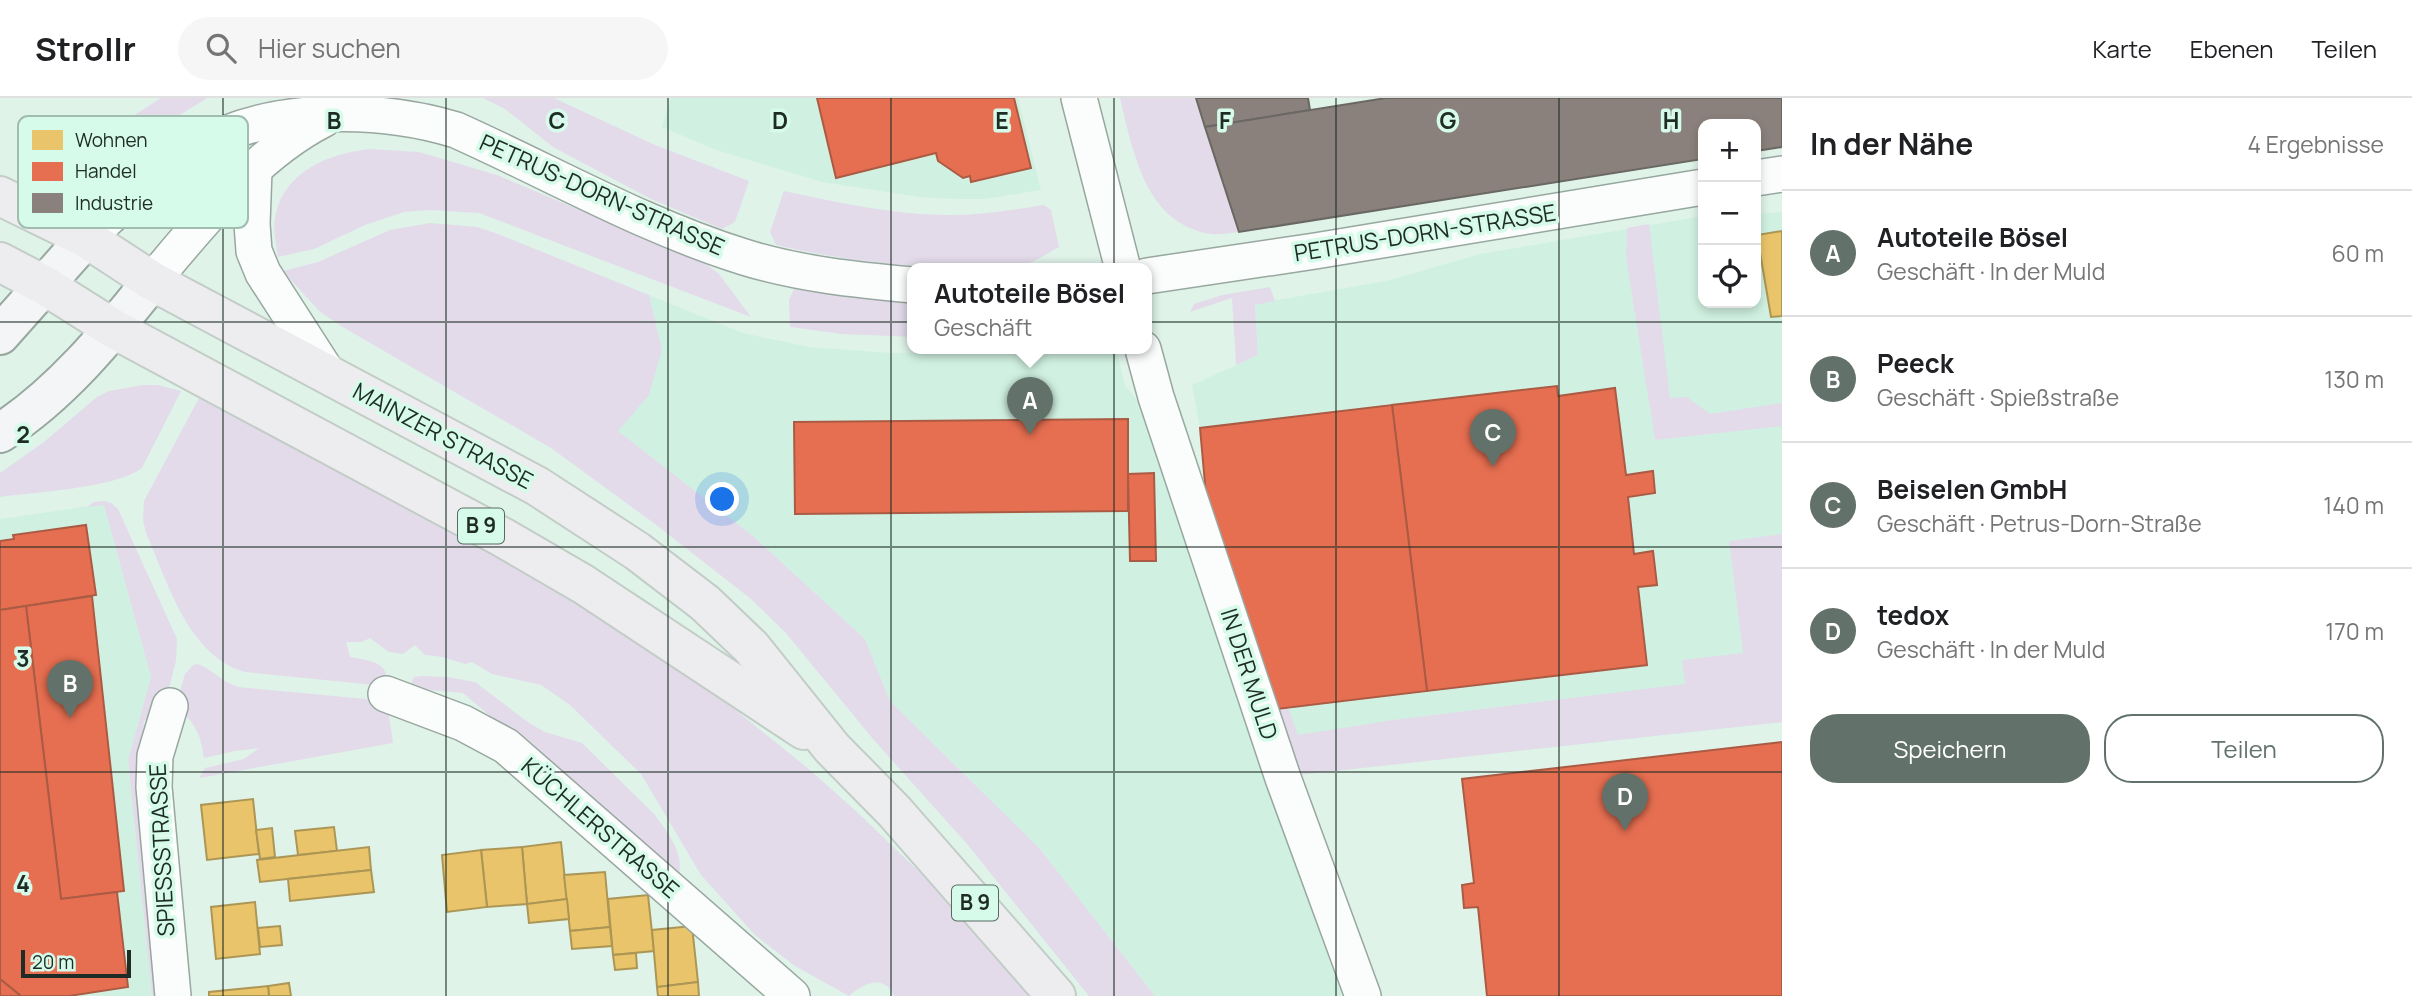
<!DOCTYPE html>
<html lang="de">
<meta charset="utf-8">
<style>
body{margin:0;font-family:Manrope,sans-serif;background:#f6f6f6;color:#202124}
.controls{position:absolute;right:21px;top:21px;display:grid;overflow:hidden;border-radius:14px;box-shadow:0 4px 10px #0003}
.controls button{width:63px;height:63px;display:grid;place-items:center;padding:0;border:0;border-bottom:2px solid #e0e0e0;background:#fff;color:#202124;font:35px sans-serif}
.scale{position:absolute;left:21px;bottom:18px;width:110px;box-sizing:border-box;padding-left:7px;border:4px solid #1e2c25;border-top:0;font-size:19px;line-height:24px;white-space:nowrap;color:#1e2c25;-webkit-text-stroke:5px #d7fbea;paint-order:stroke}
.you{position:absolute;left:723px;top:402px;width:24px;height:24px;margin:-18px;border:5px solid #fff;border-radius:50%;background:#1a73e8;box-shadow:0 0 0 10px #1a73e833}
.badge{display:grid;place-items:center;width:46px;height:46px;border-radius:50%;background:#62726a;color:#fff;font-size:23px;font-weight:700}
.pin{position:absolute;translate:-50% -58px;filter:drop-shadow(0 2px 4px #0008)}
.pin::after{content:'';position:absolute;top:37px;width:24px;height:21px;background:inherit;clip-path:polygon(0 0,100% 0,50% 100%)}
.popup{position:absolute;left:907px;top:165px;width:245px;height:91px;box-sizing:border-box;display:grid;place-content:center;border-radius:14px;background:#fff;filter:drop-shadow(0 2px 5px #0005);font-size:23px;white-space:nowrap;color:#757577}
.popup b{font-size:26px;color:#202124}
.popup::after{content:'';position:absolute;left:50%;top:100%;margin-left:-14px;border:14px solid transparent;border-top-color:#fff}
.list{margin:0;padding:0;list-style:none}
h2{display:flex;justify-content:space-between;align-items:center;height:91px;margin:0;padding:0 28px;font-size:30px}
h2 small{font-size:23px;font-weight:400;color:#757577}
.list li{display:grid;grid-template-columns:46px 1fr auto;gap:21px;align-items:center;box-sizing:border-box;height:126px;padding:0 28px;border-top:2px solid #e0e0e0}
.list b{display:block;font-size:26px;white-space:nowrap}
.list p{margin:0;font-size:23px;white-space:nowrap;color:#757577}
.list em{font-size:23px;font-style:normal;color:#757577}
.actions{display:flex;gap:14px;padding:21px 28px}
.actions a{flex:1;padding:16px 0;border:2px solid #62726a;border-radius:28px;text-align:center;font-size:24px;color:#62726a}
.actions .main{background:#62726a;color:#fff}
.icon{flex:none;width:38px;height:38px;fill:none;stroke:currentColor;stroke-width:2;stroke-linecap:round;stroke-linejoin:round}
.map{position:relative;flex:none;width:1782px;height:898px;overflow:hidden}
header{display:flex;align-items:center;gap:42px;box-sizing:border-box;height:98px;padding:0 35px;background:#fff;border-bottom:2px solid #e0e0e0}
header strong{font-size:33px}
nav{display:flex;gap:38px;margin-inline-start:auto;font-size:24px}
.search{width:490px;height:63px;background:#f6f6f6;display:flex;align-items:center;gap:18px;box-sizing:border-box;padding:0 24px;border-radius:38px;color:#757577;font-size:26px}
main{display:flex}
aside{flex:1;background:#fff}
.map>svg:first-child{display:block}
.built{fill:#d0f1e1}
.green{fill:#e3dbea}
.homes{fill:#e9c46a;stroke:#ac9655;stroke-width:2}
.shops{fill:#e76f51;stroke:#ab5b44;stroke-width:2}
.industry{fill:#8a817c;stroke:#6a6862;stroke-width:2}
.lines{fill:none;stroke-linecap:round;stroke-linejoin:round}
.minor-casing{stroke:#98a79f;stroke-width:38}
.secondary-casing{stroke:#98a79f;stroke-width:42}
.primary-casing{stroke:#c3cdc7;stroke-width:42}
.minor{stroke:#fafdfc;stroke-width:35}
.secondary{stroke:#f3f5f6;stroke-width:38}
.primary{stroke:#ededef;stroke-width:38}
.grid{fill:none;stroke:#1e2c25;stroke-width:2;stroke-opacity:0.55}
.labels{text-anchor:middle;stroke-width:7;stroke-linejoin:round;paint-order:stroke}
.shield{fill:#d7fbea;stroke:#566a60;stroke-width:2}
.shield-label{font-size:21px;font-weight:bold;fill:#1e2c25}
.street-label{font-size:23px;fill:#1e2c25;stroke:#d7fbea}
.key{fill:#d7fbea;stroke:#a0bdaf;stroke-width:2}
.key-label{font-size:19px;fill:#1e2c25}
.grid-label{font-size:23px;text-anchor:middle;font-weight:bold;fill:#1e2c25;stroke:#d7fbea;stroke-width:7;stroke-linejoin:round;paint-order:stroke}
</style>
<header>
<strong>Strollr</strong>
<div class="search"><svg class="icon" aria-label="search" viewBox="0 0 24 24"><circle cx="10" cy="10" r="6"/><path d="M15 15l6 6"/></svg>Hier suchen</div>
<nav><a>Karte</a><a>Ebenen</a><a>Teilen</a></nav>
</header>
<main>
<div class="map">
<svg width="1782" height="898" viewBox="0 0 1782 898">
<rect width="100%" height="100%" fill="#dff3e9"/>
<g class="built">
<polygon points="671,0 1018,0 1041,92 985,101 956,101 920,99 822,84 716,52 662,29"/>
<polygon points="1782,114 1782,624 1298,677 1207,408 1200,330 1192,287 1258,257 1255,206 1386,183 1480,156 1703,118 1703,205 1756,205 1756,116"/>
<polygon points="649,197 743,235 809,249 892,255 1116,251 1125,287 1151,320 1265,683 1342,898 1155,898 1040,751 890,603 865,541 754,439 617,333 627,321 662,252"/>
<polygon points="104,406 151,579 128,662 152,898 0,898 0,421"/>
</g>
<g class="green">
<polygon points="161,0 207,0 167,25 129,56 116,38 116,29"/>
<polygon points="483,0 554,0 655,47 749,83 735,124 722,131 651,101 553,49 505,11"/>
<path d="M1120 0H1196L1239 134C1230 135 1220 137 1211 136 1145 126 1133 53 1120 0Z"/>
<path d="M370 51 419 54 497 77 705 165 719 176 751 219 479 115 430 112 404 114 365 127 314 151 278 159C276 145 272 130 276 115 286 72 331 55 370 51Z"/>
<path d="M784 93C836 104 889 116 943 117 977 118 1011 112 1044 107L1051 112 1059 149C1045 157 1032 166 1015 169 997 172 975 170 956 170 895 168 835 161 776 147L770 134Z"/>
<polygon points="430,125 477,129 498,136 649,197 662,252 649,297 618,333 754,439 865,541 890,603 1040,751 1155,898 1089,898 967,746 873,641 785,534 751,501 655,426 551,350 341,228 319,213 283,173 318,164 390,132"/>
<polygon points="1649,126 1670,300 1687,299 1710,316 1782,305 1782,328 1655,342 1626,159 1627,130"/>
<polygon points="1270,189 1275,203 1255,207 1258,257 1236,267 1232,200 1190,214 1194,206 1222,197"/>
<polygon points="794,191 913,206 913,239 842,236 790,229 789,202"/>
<path d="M143 287H158L181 293 142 370C116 390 35 394 0 399V375L44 344 97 299 109 293Z"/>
<path d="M199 300 493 452 635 538 722 601 810 672 857 714 935 789 1031 898H894C884 875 862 886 849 898L795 868 755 837 701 777 641 676 570 607 541 587 492 576 472 564 465 566 443 559 425 557 415 547 403 556 389 554 370 540 362 544H346L350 559C367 562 393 564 385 588L245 574C187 557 168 484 146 435L143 422 144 403Z"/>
<polygon points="104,403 111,405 118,411 177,541 176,563 166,602 144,623 140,661 162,898 152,898 128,662 151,579 104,407 87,409 94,404"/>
<polygon points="1782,436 1782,624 1298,677 1277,611 1288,609 1298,637 1393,622 1685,586 1682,562 1743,555 1729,443"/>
<path d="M198 566C213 572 222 584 238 589L387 603 393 645 199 680 205 670 244 661 259 650 235 653 204 660C200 632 195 627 176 607L185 576 193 567Z"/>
<path d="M422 578 447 579 475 584 529 625 545 634 582 645 654 716C667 733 686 757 678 779L463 595 409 590 414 579Z"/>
</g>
<g class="homes">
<polygon points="1782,133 1782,218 1771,219 1757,137"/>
<polygon points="253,701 259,756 207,762 201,707"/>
<polygon points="334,729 337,753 298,757 295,733"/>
<polygon points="272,730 275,759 260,761 256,732"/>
<polygon points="561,744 567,801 527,806 522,749"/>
<polygon points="369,749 371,772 260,784 257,762"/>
<polygon points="522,749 527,806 487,809 481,752"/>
<polygon points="481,752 487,809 447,814 442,757"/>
<polygon points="371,772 374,794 290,803 288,781"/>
<polygon points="605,774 610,829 570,833 564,777"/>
<polygon points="648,797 654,853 613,857 608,801"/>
<polygon points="567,801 569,821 529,825 527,806"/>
<polygon points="255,804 260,856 216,861 211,809"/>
<polygon points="280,828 282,847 260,849 258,830"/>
<polygon points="692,828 698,884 657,889 652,832"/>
<polygon points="610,829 612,848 572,851 570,833"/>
<polygon points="636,855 637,870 615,872 613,857"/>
<polygon points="698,884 699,898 658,898 657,889"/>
<polygon points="289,885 291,898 269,898 268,888"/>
<polygon points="268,888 269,898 209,898 209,894"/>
</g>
<g class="shops">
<polygon points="817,0 1014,0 1031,70 971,84 970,78 963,80 938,63 936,55 836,80"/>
<polygon points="1557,288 1558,298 1615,290 1626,377 1653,373 1655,395 1628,399 1634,456 1653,453 1657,487 1638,489 1647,567 1427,593 1392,307"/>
<polygon points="1392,307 1427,593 1277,611 1207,408 1200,330"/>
<polygon points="1128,321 1128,413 795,416 794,324"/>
<polygon points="1154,375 1156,463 1130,463 1128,376"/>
<polygon points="86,427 96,497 0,512 0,443 14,441 13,437"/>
<polygon points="92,498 124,793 61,801 26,508"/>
<polygon points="26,508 61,801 117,794 128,889 69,898 21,898 0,881 0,512"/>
<polygon points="1782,644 1782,898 1487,898 1478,809 1464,810 1462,787 1474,785 1462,681"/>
<polygon points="0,881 21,898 0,898"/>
</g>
<g class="industry">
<polygon points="1196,0 1308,0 1310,12 1205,29"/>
<polygon points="1386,0 1782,0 1782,49 1756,53 1756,26 1703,26 1703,61 1239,134 1205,29"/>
</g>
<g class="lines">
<g class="minor-casing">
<g id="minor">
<polyline points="1079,0 1123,171"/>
<polyline points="254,72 252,126 254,153 263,175 328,276"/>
<polyline points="1756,80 1782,76"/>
<path d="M86 140C120 110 154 76 193 52 266 7 376 8 456 32 552 75 644 128 744 159 798 176 857 182 913 187"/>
<polyline points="1147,178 1315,153 1703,89"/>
<path d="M152 183C201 125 255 56 324 21"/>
<polyline points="1143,251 1156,299 1283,680 1363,898"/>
<polyline points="386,596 463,625 506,648 792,898"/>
<polyline points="170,608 155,658 154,689 173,898"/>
</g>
</g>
<g class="secondary-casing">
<g id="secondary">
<polyline points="0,237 86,140"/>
<path d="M0 335C60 297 108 238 152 183"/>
</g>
</g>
<g class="primary-casing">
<g id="primary">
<polyline points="0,98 86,140 152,183 537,388 637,453 705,505 751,549 832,650 894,713 1056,898"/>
<polyline points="0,164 44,187 114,231 502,439 583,486 804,632"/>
</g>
</g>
<use href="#minor" class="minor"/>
<use href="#secondary" class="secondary"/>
<use href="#primary" class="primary"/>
</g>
<path class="grid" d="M223 0V898M446 0V898M668 0V898M891 0V898M1114 0V898M1336 0V898M1559 0V898M0 224H1782M0 449H1782M0 674H1782"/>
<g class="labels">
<g class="shield">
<rect x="458" y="410.5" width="46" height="35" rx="5"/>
<rect x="952" y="787.5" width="46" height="35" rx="5"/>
</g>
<g class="shield-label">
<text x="481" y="435">B 9</text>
<text x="975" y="812">B 9</text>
</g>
<g class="street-label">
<text transform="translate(602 97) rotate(24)" y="8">PETRUS-DORN-STRASSE</text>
<text transform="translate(1425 135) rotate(-9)" y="8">PETRUS-DORN-STRASSE</text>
<text transform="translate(443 338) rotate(28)" y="8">MAINZER STRASSE</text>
<text transform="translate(1249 576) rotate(72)" y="8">IN DER MULD</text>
<text transform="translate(600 730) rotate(41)" y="8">KÜCHLERSTRASSE</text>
<text transform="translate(162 752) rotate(-93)" y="8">SPIESSSTRASSE</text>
</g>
</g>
<rect x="18" y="18" width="230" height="112" rx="10" class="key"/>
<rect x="32" y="32" width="31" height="20" fill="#e9c46a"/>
<rect x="32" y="64" width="31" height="19" fill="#e76f51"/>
<rect x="32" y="95" width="31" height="20" fill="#8a817c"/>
<g class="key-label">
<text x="75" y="49">Wohnen</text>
<text x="75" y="80">Handel</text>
<text x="75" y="112">Industrie</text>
</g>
<g class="grid-label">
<text x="334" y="31">B</text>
<text x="557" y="31">C</text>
<text x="780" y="31">D</text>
<text x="1002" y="31">E</text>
<text x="1225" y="31">F</text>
<text x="1448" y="31">G</text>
<text x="1671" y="31">H</text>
<text x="23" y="345">2</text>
<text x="23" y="569">3</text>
<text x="23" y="794">4</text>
</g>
</svg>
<div class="controls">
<button>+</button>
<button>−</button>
<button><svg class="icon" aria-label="locate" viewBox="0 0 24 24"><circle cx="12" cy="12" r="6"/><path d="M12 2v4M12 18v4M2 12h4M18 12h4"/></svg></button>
</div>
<div class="scale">20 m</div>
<div class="you"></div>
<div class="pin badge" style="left:1030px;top:337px">A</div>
<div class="popup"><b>Autoteile Bösel</b>Geschäft</div>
<div class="pin badge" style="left:70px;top:620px">B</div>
<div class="pin badge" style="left:1493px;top:369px">C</div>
<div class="pin badge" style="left:1625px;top:733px">D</div>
</div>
<aside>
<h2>In der Nähe<small>4 Ergebnisse</small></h2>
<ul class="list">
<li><span class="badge">A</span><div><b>Autoteile Bösel</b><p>Geschäft · In der Muld</p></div><em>60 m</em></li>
<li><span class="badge">B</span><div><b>Peeck</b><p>Geschäft · Spießstraße</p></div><em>130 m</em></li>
<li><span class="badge">C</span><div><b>Beiselen GmbH</b><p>Geschäft · Petrus-Dorn-Straße</p></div><em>140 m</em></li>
<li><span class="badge">D</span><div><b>tedox</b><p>Geschäft · In der Muld</p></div><em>170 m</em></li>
</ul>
<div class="actions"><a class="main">Speichern</a><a>Teilen</a></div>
</aside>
</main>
